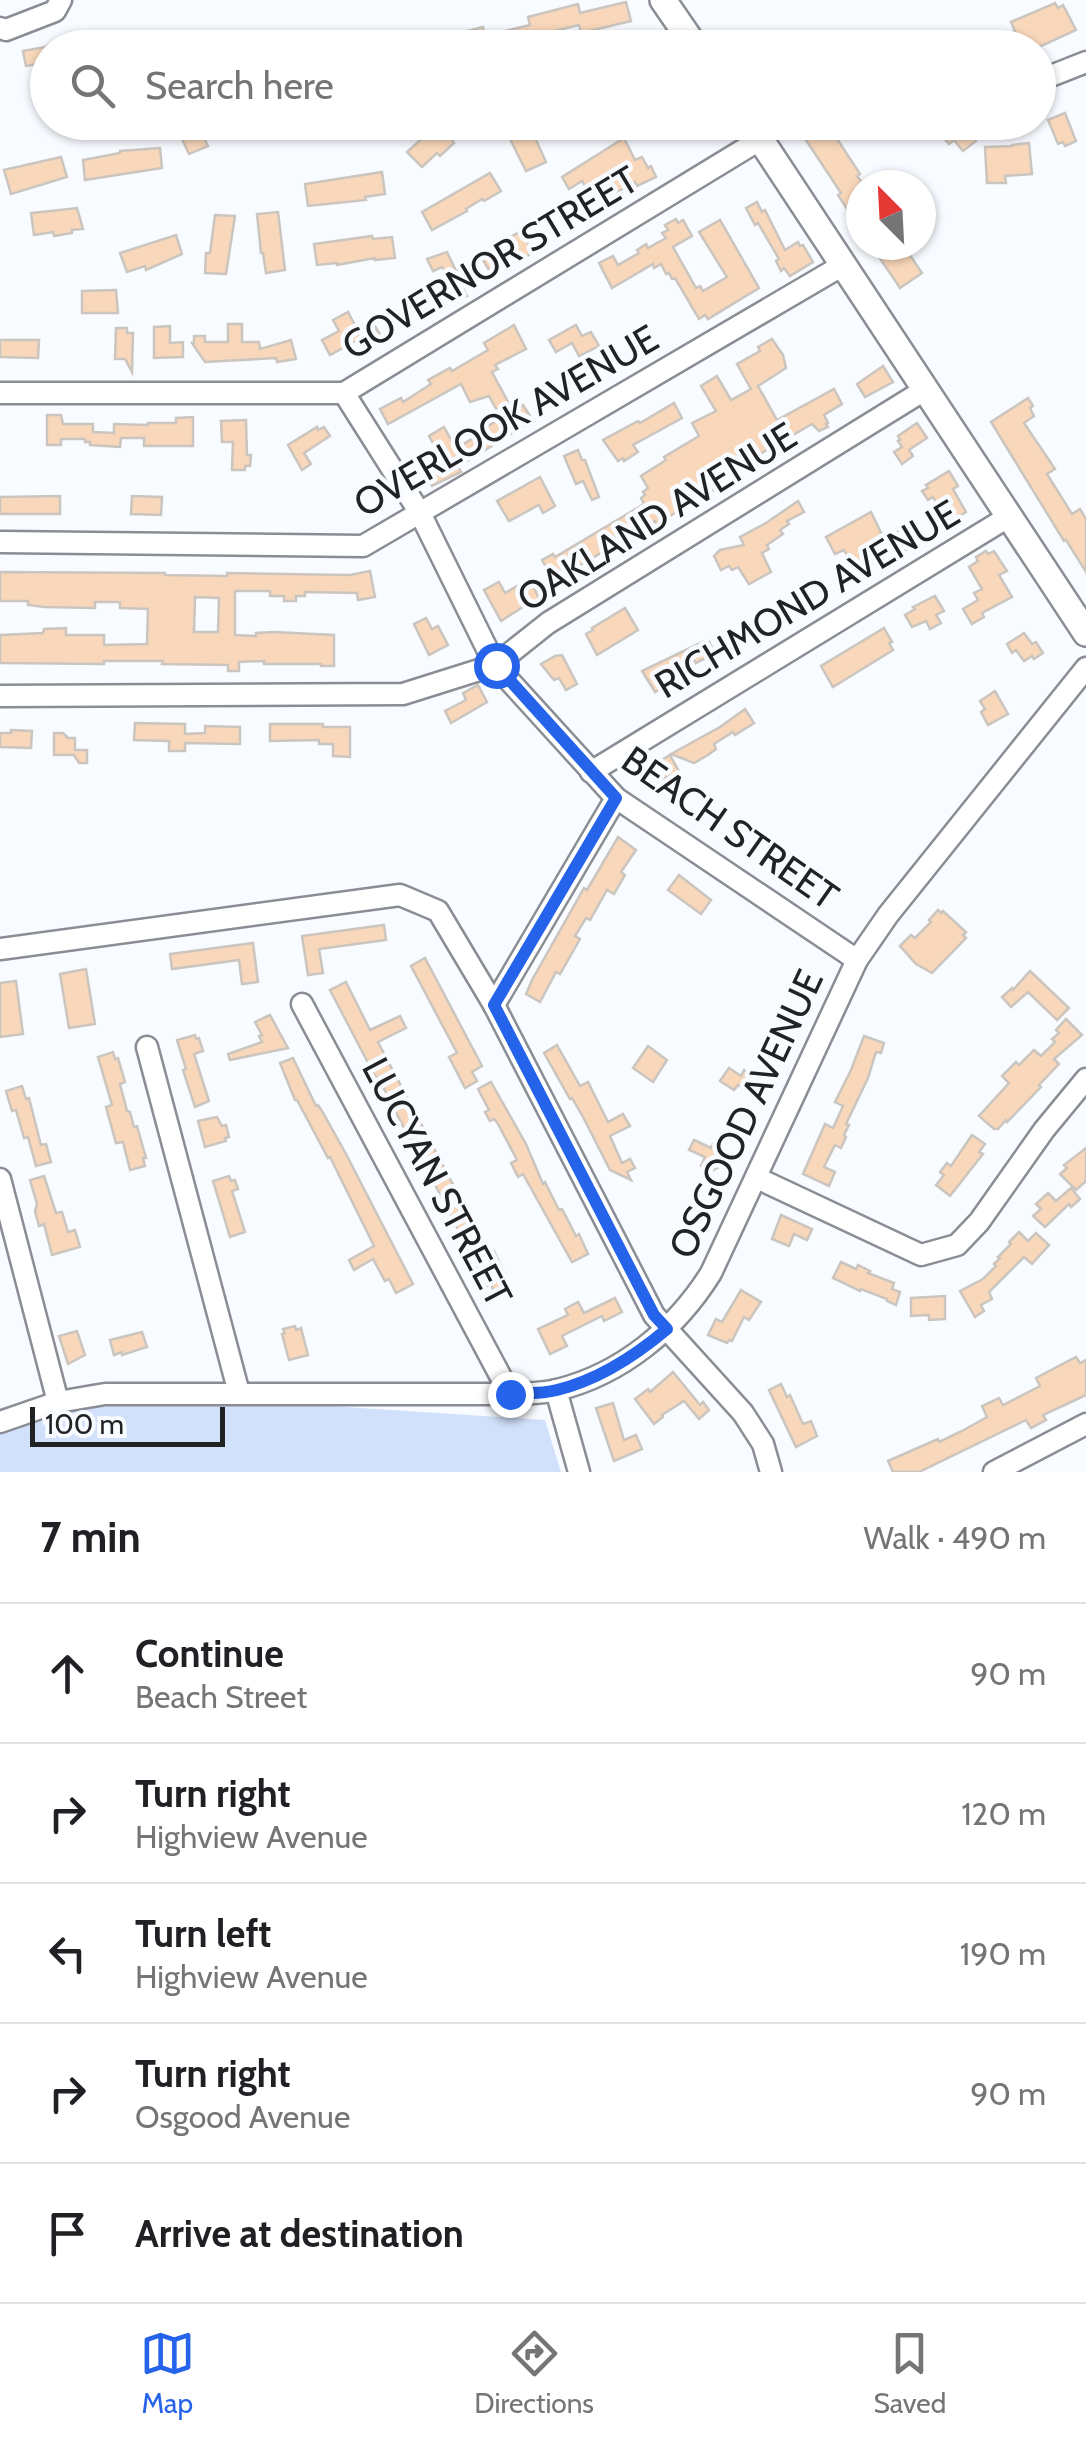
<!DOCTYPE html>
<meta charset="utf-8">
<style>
body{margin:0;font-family:Cabin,sans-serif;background:#f6f6f6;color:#202124}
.compass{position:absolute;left:846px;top:170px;width:90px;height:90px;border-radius:50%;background:#fff;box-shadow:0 2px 8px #0004;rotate:336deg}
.scale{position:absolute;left:30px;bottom:25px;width:195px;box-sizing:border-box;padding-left:10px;border:5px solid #202224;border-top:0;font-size:28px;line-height:35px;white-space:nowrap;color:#202224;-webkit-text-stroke:8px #f8fbff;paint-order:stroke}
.stop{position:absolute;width:30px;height:30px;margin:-22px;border:8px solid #2563eb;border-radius:50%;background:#fff}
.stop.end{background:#2563eb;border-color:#fff;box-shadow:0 2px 10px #0008}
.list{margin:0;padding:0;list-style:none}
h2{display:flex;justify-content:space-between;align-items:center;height:130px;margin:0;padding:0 40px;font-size:42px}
h2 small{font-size:32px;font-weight:400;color:#757577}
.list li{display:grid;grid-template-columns:65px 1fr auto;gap:30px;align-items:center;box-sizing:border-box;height:140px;padding:0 40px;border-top:2px solid #e0e0e0}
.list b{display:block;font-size:38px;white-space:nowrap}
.list p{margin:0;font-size:32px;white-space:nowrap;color:#757577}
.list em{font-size:32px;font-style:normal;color:#757577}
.icon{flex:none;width:55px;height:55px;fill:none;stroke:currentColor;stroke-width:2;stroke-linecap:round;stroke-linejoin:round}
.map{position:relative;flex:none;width:1086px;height:1472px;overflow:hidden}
.search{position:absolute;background:#fff;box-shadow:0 2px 8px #0004;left:30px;right:30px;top:30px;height:110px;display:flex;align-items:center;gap:25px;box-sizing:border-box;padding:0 35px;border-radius:55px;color:#757577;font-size:38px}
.sheet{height:830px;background:#fff}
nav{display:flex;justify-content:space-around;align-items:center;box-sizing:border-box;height:140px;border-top:2px solid #e0e0e0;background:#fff;font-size:28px;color:#757577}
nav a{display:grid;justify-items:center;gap:5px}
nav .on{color:#2563eb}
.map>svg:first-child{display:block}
.green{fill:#d1e1fb}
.building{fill:#f9d7ba;stroke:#cbc5bf;stroke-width:2.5;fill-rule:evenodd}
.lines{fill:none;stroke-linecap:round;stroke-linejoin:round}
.minor-casing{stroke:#8a8e94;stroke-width:25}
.major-casing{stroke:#8a8e94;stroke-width:30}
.minor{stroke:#fff;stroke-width:20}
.major{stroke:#fff;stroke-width:25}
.route{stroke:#2563eb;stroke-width:12}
.labels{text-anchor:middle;stroke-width:9;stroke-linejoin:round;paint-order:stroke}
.street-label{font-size:38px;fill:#202224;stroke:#f8fbff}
</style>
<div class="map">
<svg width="1086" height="1472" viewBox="0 0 1086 1472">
<rect width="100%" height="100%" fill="#f8fbff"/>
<polygon class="green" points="170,1401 254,1401 545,1420 561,1472 0,1472 0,1434 78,1409"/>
<g class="building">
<polygon points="626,2 631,21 581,33 579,25 558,30 559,32 535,38 536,44 524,48 418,48 417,44 483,27 485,36 530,25 528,17 578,4 580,13"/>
<polygon points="1055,3 1058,8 1063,5 1076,30 1037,48 1022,48 1011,22"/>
<polygon points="70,33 79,48 45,48 47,58 42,59 43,63 26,66 23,51 45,47"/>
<polygon points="1065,113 1076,141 1065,146 1063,142 1058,144 1048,120"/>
<polygon points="174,122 196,122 208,146 189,154"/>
<polygon points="440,122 471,122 452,140 454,143 440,156 437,153 422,167 407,152"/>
<polygon points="507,122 528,122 546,162 526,171 508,135 511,133"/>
<polygon points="794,122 826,122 860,174 857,176 861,181 861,230 838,195 841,193"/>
<polygon points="955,122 962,122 976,141 963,151 954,140 949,144 942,136"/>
<polygon points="624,138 635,160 642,157 648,168 651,166 656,177 637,186 635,182 603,200 601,194 593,199 582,181 569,189 562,177"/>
<polygon points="1029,143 1032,174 1005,176 1006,183 987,183 985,147 1012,146 1012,145"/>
<polygon points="160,148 162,168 85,180 83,160 120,153 120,151"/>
<polygon points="61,157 67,177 11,194 4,170"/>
<polygon points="382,172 385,194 365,197 366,200 308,206 305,184"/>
<polygon points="490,173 501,191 484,201 482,199 466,209 467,211 432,230 422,212"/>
<polygon points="757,202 762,212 765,210 785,250 798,242 800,246 803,245 813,262 790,276 784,268 781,271 776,261 779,259 758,223 755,225 746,208"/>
<polygon points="77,208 83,229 72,230 72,233 54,236 53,232 34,235 31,213"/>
<polygon points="278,212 285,270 266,273 263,253 261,253 257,214"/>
<polygon points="215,215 235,216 226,274 205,273 206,253 210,253"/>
<polygon points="676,219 678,223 683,220 692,236 673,247 696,288 700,286 703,291 727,277 699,232 720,220 759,288 708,319 705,315 699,319 675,278 672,279 669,273 666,274 661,264 654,268 653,264 612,288 599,263 613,256 618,265 639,253 637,250 646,244 648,248 666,238 662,233 668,230 665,225"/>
<polygon points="521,231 533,252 520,261 516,254 489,270 481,257 492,251 490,249"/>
<polygon points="176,235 182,254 146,270 145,266 127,272 120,253"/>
<polygon points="372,236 373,239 392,237 395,258 375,260 375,258 337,265 337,263 317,265 314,244"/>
<polygon points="871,245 903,245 922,273 900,288"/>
<polygon points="447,252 456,271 463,267 470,281 462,286 467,296 460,299 442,267 433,271 427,259"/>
<polygon points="116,290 118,313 82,313 82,291"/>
<polygon points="348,312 357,329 372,321 382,338 373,344 370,338 367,340 365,336 330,355 322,340 339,331 333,320"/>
<polygon points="228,324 242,324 242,342 259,342 260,349 291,340 296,359 277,362 276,358 205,362 192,343 194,343 194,336 205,336 205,342 228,342"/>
<polygon points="514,325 526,349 495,365 498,369 492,372 513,411 523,405 530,416 527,418 530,422 458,467 461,472 432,486 424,473 443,462 429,436 444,427 456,449 476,436 475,434 501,418 489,396 470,402 461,384 388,424 380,409 401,398 403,402 431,384 428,380 450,368 452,371 488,350 484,343"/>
<polygon points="576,325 582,336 591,332 599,346 579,356 572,343 556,352 549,340"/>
<polygon points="170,326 170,343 183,342 183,357 154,358 154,327"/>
<polygon points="116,328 127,328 127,333 133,333 132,372 125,359 115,359"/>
<polygon points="772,339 783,355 786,368 758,386 777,420 834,389 842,404 824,415 828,423 826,424 828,427 819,431 812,424 741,465 721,478 719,481 722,485 699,499 656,524 655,521 633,534 636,540 626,538 554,581 542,560 553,554 555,557 644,504 641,498 645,495 643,492 648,488 641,476 666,460 664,457 699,436 692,423 716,411 701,386 717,376 731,400 751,389 737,364 760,351 758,347"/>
<polygon points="0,340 39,340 38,358 0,357"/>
<polygon points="883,366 893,382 865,397 857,384"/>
<polygon points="1028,398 1033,406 1030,408 1034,416 1024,423 1055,469 1047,474 1072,514 1080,509 1086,519 1086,572 1066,540 1064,541 991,422"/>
<polygon points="674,403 682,418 633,445 638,452 624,461 623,458 618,461 603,440 638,421 640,423"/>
<polygon points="47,415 61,415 63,424 93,424 93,432 114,433 114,424 148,425 148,423 176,423 176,418 193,417 193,446 144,446 144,438 121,438 120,447 90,445 90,442 85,442 85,439 61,439 61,445 47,445"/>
<polygon points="246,420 247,455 251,455 250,466 245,466 245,470 232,470 233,442 222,442 221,421"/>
<polygon points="917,423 927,438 909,450 913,456 902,464 894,452 902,447 898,441 900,440 898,436"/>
<polygon points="317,427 318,430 324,427 330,436 304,453 311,464 302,470 288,445"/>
<polygon points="578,450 582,460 585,460 599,497 592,500 583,481 576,484 564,456"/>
<polygon points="949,471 958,486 953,489 966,512 948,523 933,497 928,500 922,491 928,488 926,485"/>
<polygon points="540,477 555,506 543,513 539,505 537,506 509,521 497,501"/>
<polygon points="60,496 60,514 0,514 0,497"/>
<polygon points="132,496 162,497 161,515 131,514"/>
<polygon points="798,501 804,512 787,521 789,524 780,530 783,534 767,545 769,549 762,553 771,572 749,584 738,567 732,570 729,566 721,570 714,556 720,550 744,545 740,537 766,523"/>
<polygon points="871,512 884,539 903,529 911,547 896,555 893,550 863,568 860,564 854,568 844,550 835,554 826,537"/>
<polygon points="986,551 988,554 994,551 1007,571 999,575 1012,597 982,613 984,617 972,624 963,609 978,600 974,593 982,589 969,567 978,561 976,557"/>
<path d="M370 571 375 597 358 600 357 593 305 592V596H296V601H284V596H270V591H235V635L256 636V633L274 632 334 635V666H321V664H264V661L239 662V671H228V665L162 664 163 661H104V664L0 663V635L43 633 44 629 66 628V635H104V645L147 644 148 609 120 608V603L118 602H95V608L44 607 28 605V601H0V572L165 573V575L227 576V573L350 575ZM195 597 219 598 218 632H194Z"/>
<polygon points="526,581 528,584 533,585 540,601 528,609 526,605 501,621 484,590 499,582 505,593"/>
<polygon points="935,596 944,611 936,615 941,623 930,629 926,621 912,627 905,615 915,609 913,607"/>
<polygon points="625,608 638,630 597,655 586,634 593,630 592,628"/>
<polygon points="426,618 432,629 438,626 448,645 429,655 414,624"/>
<polygon points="884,628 892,642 889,643 893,650 833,687 821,666"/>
<polygon points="1024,633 1032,644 1036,642 1043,653 1034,659 1032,656 1024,661 1016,650 1012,653 1007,644"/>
<polygon points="704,641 706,644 709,642 715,653 696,663 694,660 666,676 670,684 655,692 642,671"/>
<polygon points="562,655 577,684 566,690 559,678 554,680 541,664 555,656"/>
<polygon points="478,685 487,702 451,723 445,711 466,700 463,693"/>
<polygon points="995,691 1008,714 988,725 981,712 985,709 980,701"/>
<polygon points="745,709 754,723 735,735 733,732 714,744 716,749 708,755 694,763 671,754 720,727"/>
<polygon points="135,723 185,724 185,734 205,733 205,726 240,727 240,744 185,743 185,751 169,751 169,741 134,740"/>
<polygon points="270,724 323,724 323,727 350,727 350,757 333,756 333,744 319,744 319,740 270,741"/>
<polygon points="11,730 32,731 31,748 0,747 0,733 11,733"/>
<polygon points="54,733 63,733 68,738 75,738 75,750 87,750 87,763 79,763 74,755 54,755"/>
<polygon points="670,755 682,777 673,782 669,776 652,786 643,771"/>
<polygon points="618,837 636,850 621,872 625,875 614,894 607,890 590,920 586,918 575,936 580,939 560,974 556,972 540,1002 526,994 532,980 584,888 587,890"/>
<polygon points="679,875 711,900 701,914 668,890"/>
<polygon points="938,910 941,913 943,911 966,932 963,935 966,938 932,973 916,964 900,946 911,935 915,938 931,922 929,920"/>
<polygon points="384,925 386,940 319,949 323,973 308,975 302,936"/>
<polygon points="253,943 258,982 242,984 239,960 172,969 170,954"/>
<polygon points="425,958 482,1066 472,1072 477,1081 465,1088 449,1057 457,1053 411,966"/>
<polygon points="86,969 95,1024 69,1028 60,974"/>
<polygon points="1030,971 1069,1008 1057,1020 1028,992 1011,1007 1002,997 1012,988 1013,990"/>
<polygon points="16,981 23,1034 0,1037 0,983"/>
<polygon points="346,982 370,1030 400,1016 406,1028 378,1042 489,1253 494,1251 510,1285 494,1292 491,1284 487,1286 432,1179 413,1146 378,1077 376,1078 330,990"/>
<polygon points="270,1015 288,1048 230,1060 228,1054 262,1042 259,1036 262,1035 255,1022"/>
<polygon points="1066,1019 1082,1035 1054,1059 1059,1064 1039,1085 1041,1087 1007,1122 1006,1120 998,1129 994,1129 979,1116 1009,1083 1002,1076 1016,1062 1019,1065 1034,1050 1041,1056 1055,1042 1052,1039 1059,1033 1056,1030"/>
<polygon points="195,1035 196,1039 199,1038 203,1051 194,1054 209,1101 195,1107 183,1070 186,1069 177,1040"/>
<polygon points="864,1036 884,1043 881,1053 876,1052 868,1078 846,1124 849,1125 844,1135 846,1137 841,1148 835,1145 824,1167 835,1172 829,1186 803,1174 825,1124 833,1128 843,1106 835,1102 851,1070"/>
<polygon points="557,1045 580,1086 588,1082 608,1122 623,1114 630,1126 610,1136 622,1163 630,1159 635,1168 627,1172 631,1180 610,1170 582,1115 572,1098 570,1099 544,1053"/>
<polygon points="648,1046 667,1060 653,1082 633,1068"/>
<polygon points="113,1052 115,1059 118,1058 125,1082 120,1084 127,1111 130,1112 134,1127 137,1126 146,1158 143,1158 145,1166 130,1170 123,1142 116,1143 106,1107 112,1105 98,1057"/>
<polygon points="293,1058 316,1106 318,1105 322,1111 346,1154 413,1284 396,1293 389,1279 385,1281 373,1259 354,1270 349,1260 374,1246 330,1157 328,1158 297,1100 295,1100 280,1063"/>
<polygon points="729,1068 741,1076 744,1070 761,1082 752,1094 738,1085 734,1090 720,1081"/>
<polygon points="491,1082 526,1144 543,1184 545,1182 559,1210 562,1209 576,1236 579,1234 588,1254 572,1262 523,1174 518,1177 511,1163 517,1160 498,1124 494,1119 490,1121 485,1112 489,1110 478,1089"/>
<polygon points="22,1086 26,1099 29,1098 41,1145 46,1144 51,1162 36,1166 28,1137 24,1138 16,1110 12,1111 6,1091"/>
<polygon points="217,1117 222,1126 226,1125 229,1137 225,1138 226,1141 205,1147 198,1121"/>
<polygon points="972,1135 985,1144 979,1152 983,1154 950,1196 936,1185 944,1175 940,1172 947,1163 951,1166"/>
<polygon points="694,1140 711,1148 713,1144 727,1151 719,1167 711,1171 701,1166 705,1157 689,1150"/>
<polygon points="1086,1148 1086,1181 1076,1190 1060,1174 1067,1168 1064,1165"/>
<polygon points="44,1176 56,1213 62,1212 68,1232 75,1230 80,1247 52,1255 44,1224 39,1226 35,1211 37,1204 30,1180"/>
<polygon points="229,1176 231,1181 235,1180 238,1189 232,1191 245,1232 230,1237 213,1181"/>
<polygon points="1071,1188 1080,1199 1071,1207 1069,1204 1045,1227 1033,1216 1041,1209 1036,1204 1048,1193 1056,1201"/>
<polygon points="781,1215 812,1229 807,1240 794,1234 789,1246 772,1239"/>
<polygon points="1019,1232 1028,1241 1036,1233 1049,1245 1032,1264 1024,1257 989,1292 992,1299 981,1305 984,1311 975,1317 960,1291 983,1279 996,1266 994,1264 1000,1258 998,1257 1011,1244 1009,1242"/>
<polygon points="841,1262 856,1269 858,1265 870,1271 868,1273 894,1283 892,1289 900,1292 896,1305 887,1301 887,1299 861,1289 860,1291 833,1278"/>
<polygon points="741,1290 761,1302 749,1320 744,1317 732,1341 729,1340 727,1343 708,1335 716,1319 722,1322"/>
<polygon points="945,1296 945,1319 929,1320 929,1315 911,1316 911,1298"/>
<polygon points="615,1298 622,1312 604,1321 602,1316 562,1336 567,1346 550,1354 538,1329 568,1315 565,1309 578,1302 584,1313"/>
<polygon points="295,1326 296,1330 301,1328 308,1355 289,1360 282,1334 285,1333 283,1329"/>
<polygon points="77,1331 85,1355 68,1364 59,1336"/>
<polygon points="142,1332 147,1347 122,1355 122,1352 114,1355 110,1340"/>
<polygon points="1076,1357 1080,1363 1086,1360 1086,1395 1043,1415 1046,1420 1031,1428 1026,1420 919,1472 893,1472 888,1461 938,1439 939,1442 962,1431 987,1417 982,1406 999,1398 1003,1405 1040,1386 1036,1378"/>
<polygon points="673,1372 700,1405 703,1402 709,1410 699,1419 684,1401 662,1415 663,1417 654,1424 635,1399 648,1389 650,1392"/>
<polygon points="781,1384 787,1397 790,1395 803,1424 811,1421 817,1436 796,1447 769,1390"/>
<polygon points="613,1403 624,1440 636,1435 642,1449 614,1461 596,1408"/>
</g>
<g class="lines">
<g class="minor-casing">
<g id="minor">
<polyline points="0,28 6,30 55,11 61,0"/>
<polyline points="1038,81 1086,62"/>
<polyline points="0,393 344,393 761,139"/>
<polyline points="344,393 420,513 495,665 616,798 857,960"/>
<polyline points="0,542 363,546 843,265"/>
<polyline points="0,696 403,694 495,665 548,623 926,389"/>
<polyline points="591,772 1008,517"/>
<polyline points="0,949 400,895 438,911 494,1005 654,1315 743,1413 763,1444 771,1472"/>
<polyline points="302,1004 510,1394"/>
<polyline points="494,1005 616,798"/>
<polyline points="147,1047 239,1393"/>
<polyline points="757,1178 921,1255 957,1245 979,1222 1044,1130 1086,1079"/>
<polyline points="0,1179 58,1402"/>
<polyline points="556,1390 579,1472"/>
<path d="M0 1422 58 1402 105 1394H510C525 1393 542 1394 557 1390 622 1374 676 1329 711 1273L857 960 888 915 1086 668"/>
<polyline points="994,1472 1086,1424"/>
</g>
</g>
<g class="major-casing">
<g id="major">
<polyline points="663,0 696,48"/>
<polyline points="749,122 1086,633"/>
</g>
</g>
<use href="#minor" class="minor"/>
<use href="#major" class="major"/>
</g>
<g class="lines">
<path class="route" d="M496 665 616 798 494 1005 654 1315 667 1329C635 1356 598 1380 557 1390 542 1394 525 1393 510 1394"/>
</g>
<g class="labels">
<g class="street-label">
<text transform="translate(490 263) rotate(-31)" y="13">GOVERNOR STREET</text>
<text transform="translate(506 421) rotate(-30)" y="13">OVERLOOK AVENUE</text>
<text transform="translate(657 517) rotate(-32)" y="13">OAKLAND AVENUE</text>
<text transform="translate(807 599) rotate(-31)" y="13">RICHMOND AVENUE</text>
<text transform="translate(730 828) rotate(35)" y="13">BEACH STREET</text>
<text transform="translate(746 1114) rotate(-65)" y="13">OSGOOD AVENUE</text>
<text transform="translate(437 1182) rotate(62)" y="13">LUCYAN STREET</text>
</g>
</g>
</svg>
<svg class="compass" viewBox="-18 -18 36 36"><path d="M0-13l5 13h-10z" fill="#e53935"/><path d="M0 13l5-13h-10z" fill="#757577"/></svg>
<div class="scale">100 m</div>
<div class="stop" style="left:496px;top:665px"></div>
<div class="stop end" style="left:510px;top:1394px"></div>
<div class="search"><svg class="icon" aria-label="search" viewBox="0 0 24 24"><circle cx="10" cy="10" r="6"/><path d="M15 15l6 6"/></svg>Search here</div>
</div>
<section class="sheet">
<h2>7 min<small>Walk · 490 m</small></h2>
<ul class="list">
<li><svg class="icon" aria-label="ahead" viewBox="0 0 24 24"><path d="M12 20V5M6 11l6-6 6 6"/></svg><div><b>Continue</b><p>Beach Street</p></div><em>90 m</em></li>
<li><svg class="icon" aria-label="right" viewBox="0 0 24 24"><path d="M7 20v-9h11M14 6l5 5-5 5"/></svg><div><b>Turn right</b><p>Highview Avenue</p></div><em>120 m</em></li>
<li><svg class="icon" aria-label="left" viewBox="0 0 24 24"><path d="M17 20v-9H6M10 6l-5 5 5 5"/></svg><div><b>Turn left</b><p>Highview Avenue</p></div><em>190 m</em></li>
<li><svg class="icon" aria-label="right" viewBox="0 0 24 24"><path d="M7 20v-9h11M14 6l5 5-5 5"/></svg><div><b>Turn right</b><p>Osgood Avenue</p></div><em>90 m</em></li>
<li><svg class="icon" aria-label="arrive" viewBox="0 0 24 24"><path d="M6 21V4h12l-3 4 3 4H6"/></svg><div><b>Arrive at destination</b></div></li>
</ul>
</section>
<nav>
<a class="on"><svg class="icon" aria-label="map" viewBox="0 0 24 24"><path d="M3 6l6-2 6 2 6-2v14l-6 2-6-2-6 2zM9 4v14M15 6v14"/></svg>Map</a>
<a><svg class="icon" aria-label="directions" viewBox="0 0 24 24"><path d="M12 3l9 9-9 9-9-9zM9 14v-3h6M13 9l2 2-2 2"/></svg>Directions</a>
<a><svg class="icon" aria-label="saved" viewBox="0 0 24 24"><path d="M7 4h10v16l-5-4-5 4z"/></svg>Saved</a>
</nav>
